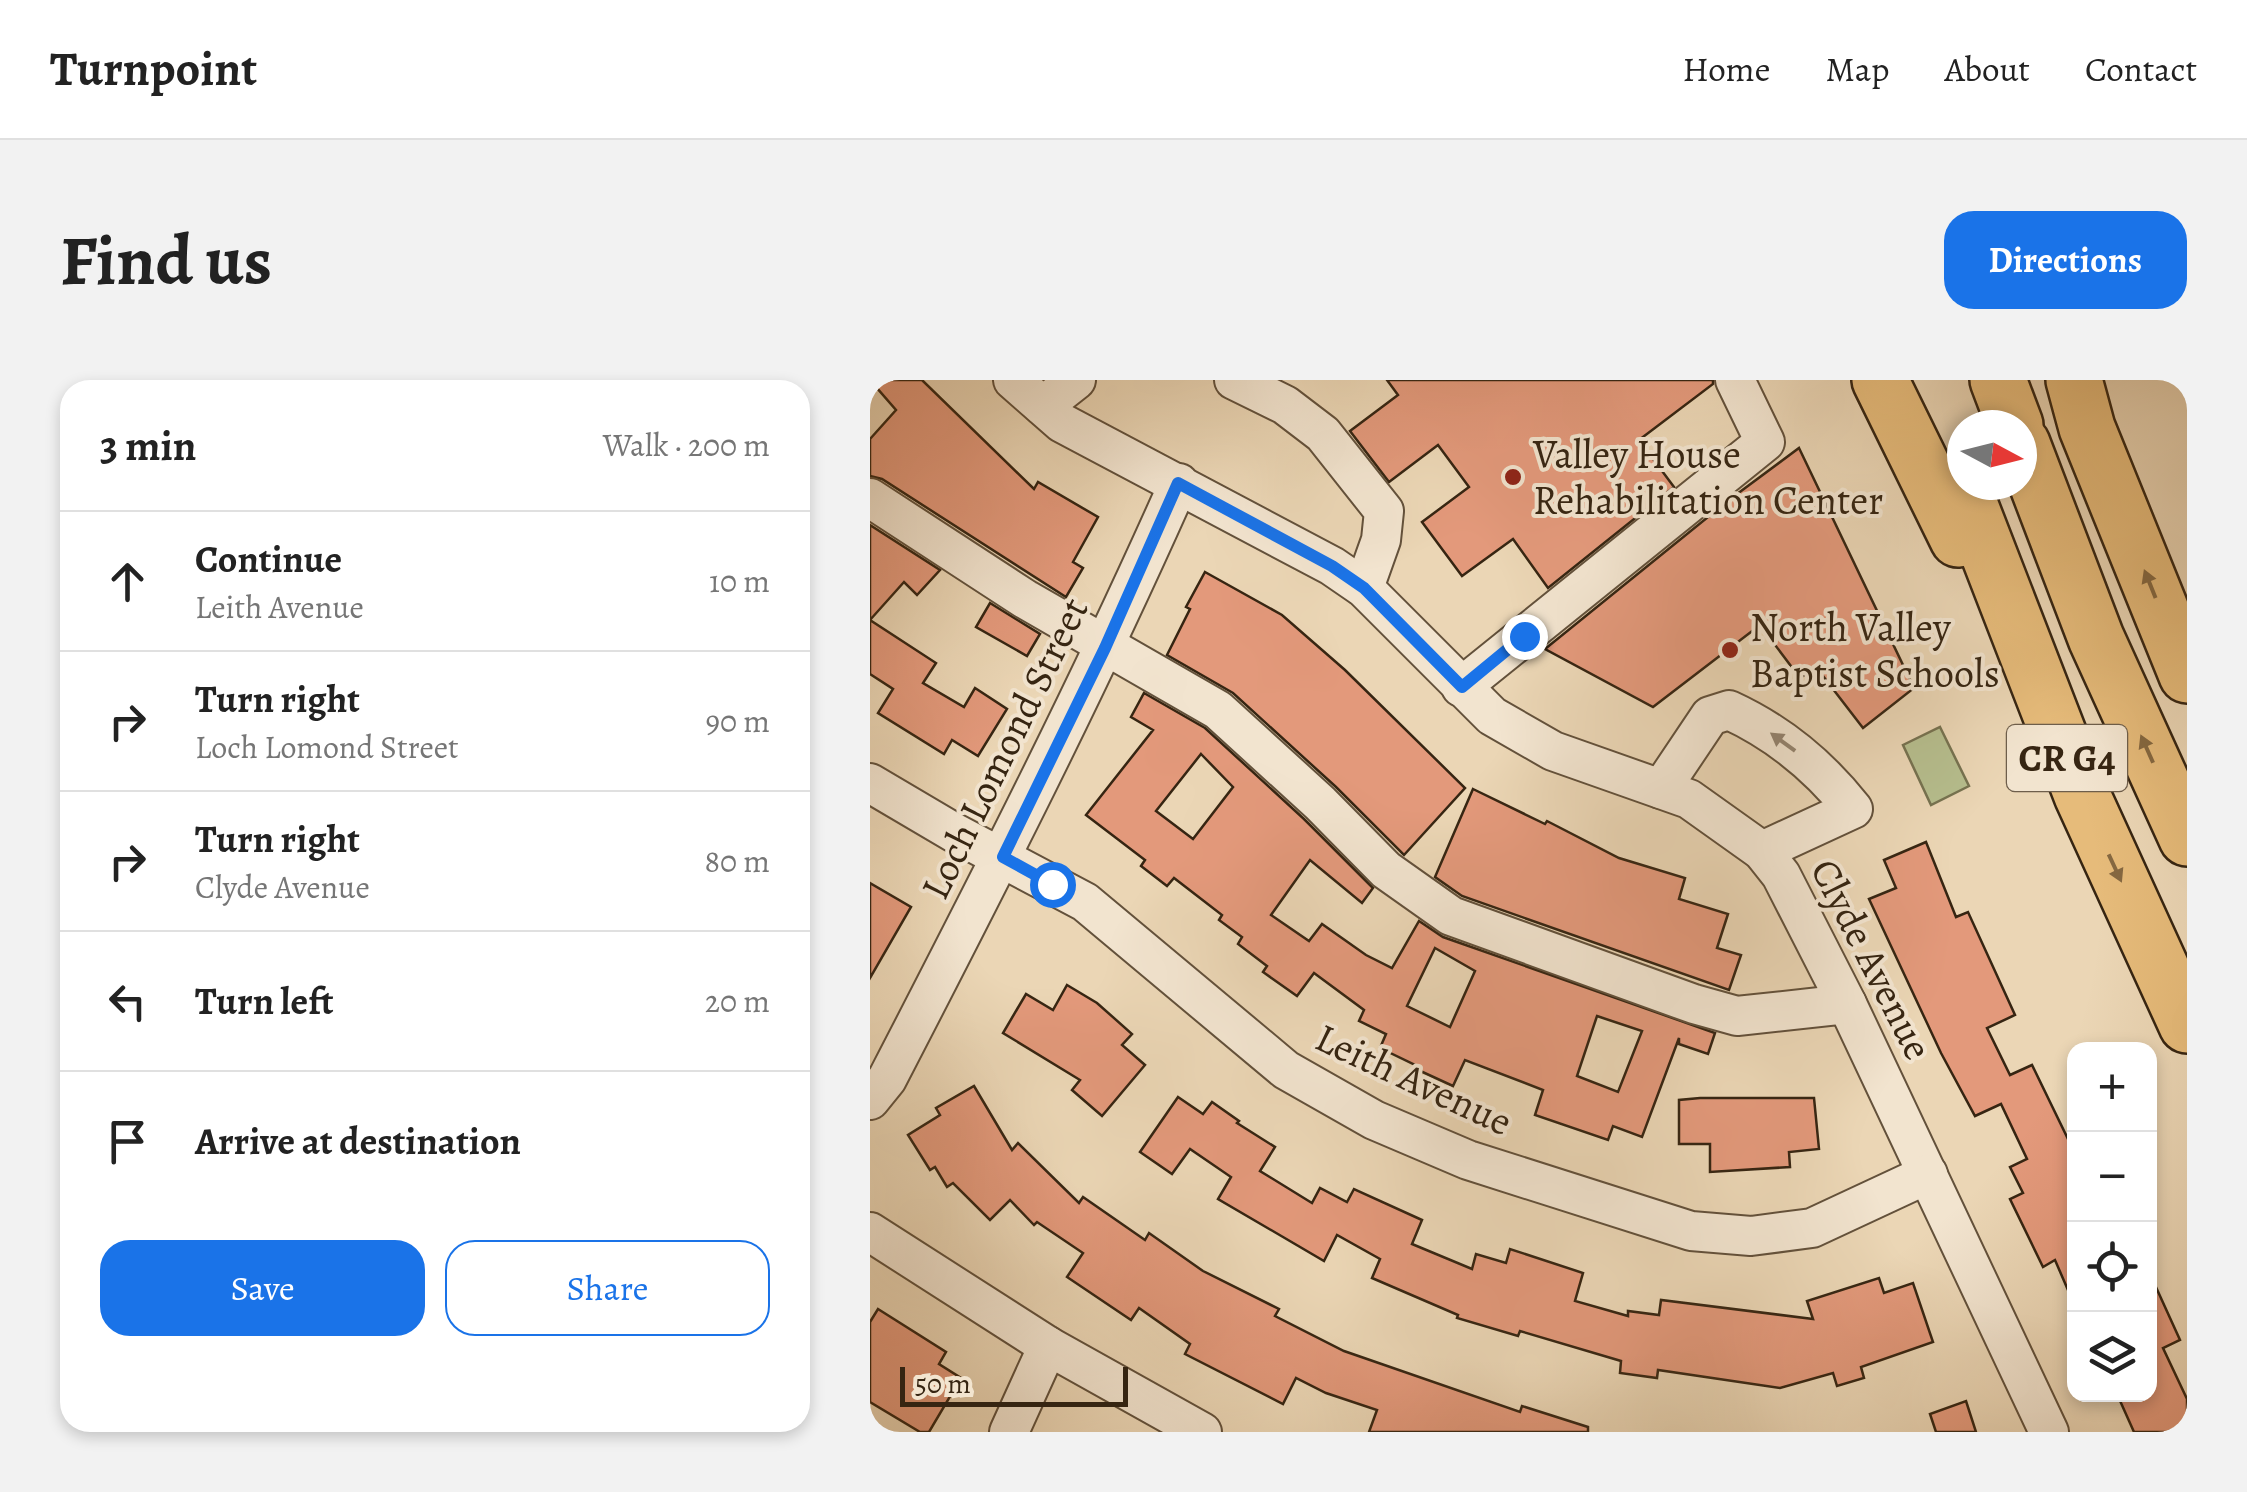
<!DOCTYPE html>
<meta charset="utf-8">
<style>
body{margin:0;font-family:Alegreya,serif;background:#f2f2f2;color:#222}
.controls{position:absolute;right:30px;bottom:30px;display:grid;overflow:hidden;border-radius:20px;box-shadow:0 5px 15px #0003}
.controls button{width:90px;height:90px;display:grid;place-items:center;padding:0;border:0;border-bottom:2px solid #e0e0e0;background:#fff;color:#222;font:50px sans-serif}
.compass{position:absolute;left:1077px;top:30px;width:90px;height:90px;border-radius:50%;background:#fff;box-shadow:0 5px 15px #0003;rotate:97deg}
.scale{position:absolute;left:30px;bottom:25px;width:228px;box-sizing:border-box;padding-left:10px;border:5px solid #362512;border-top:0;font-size:28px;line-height:35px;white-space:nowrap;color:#362512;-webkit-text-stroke:8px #f2e4cf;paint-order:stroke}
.stop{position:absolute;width:30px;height:30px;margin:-22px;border:8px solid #1a73e8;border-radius:50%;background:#fff}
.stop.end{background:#1a73e8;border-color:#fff;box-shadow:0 2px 10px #0008}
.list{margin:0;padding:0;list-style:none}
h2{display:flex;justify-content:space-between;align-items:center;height:130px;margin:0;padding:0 40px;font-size:42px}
h2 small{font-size:32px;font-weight:400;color:#767676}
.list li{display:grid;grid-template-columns:65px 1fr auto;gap:30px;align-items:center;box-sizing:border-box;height:140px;padding:0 40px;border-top:2px solid #e0e0e0}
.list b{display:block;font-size:38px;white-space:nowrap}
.list p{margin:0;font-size:32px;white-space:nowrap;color:#767676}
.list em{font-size:32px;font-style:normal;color:#767676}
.actions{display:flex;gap:20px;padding:30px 40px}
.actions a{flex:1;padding:22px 0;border:2px solid #1a73e8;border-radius:30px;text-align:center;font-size:35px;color:#1a73e8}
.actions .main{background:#1a73e8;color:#fff}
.icon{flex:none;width:55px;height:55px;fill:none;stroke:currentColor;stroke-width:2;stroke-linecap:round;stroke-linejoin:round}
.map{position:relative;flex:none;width:1317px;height:1052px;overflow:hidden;border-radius:30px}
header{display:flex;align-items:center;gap:60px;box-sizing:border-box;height:140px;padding:0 50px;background:#fff;border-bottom:2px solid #e0e0e0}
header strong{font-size:48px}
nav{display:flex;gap:55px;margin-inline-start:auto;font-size:35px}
.intro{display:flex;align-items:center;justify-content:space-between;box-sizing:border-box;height:240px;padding:0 60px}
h1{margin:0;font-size:70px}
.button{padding:25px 45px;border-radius:30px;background:#1a73e8;color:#fff;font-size:35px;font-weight:700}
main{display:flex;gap:60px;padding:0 60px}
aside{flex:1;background:#fff;border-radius:30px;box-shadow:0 5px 15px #0003}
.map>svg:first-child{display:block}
.park{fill:#b6be8e;stroke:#767250;stroke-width:2.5}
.building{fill:#e3997b;stroke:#362512;stroke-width:2.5;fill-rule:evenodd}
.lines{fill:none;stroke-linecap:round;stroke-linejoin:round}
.minor-casing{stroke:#63513b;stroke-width:42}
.highway-casing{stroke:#362512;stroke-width:60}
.minor{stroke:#f2e4cf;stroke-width:38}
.highway{stroke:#e6bb7a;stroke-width:55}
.oneway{fill:#856841}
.oneway2{fill:#948470}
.route{stroke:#1a73e8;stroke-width:12}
.poi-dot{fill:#8f2418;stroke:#f2e4cf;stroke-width:4}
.labels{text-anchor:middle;stroke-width:8;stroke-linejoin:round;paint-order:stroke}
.shield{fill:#f2e4cf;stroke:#6e5e4b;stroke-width:2.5}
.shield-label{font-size:38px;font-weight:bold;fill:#362512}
.poi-label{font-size:40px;fill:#362512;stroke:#f2e4cf;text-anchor:start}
.street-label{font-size:40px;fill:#362512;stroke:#f2e4cf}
</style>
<header>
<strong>Turnpoint</strong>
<nav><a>Home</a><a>Map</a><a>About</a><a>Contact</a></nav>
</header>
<div class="intro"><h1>Find us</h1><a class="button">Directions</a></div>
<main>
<aside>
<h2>3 min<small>Walk · 200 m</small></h2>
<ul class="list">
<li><svg class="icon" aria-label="ahead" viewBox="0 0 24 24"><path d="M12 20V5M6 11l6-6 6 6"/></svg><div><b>Continue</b><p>Leith Avenue</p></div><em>10 m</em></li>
<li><svg class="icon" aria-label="right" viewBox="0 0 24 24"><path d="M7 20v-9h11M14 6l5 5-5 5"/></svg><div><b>Turn right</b><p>Loch Lomond Street</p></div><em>90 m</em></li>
<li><svg class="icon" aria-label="right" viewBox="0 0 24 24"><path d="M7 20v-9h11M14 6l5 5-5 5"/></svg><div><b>Turn right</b><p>Clyde Avenue</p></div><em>80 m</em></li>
<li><svg class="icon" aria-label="left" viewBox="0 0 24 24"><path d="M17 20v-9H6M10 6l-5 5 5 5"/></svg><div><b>Turn left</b></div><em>20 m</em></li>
<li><svg class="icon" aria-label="arrive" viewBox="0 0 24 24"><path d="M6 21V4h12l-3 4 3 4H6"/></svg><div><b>Arrive at destination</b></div></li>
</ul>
<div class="actions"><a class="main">Save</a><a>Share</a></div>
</aside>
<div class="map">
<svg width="1317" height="1052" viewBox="0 0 1317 1052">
<rect width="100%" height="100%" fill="#ebd6b5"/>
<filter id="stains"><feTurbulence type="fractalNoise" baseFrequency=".002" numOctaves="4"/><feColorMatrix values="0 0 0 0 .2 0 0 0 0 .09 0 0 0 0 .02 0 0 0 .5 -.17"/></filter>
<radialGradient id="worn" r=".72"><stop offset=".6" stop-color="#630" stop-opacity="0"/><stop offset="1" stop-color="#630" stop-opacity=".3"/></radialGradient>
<polygon class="park" points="1070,347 1099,406 1061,425 1033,365"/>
<g class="building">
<polygon points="0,0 52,0 164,109 168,102 228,137 203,182 213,188 196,217 12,99 0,96 0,59 26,30"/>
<polygon points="517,0 843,0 843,4 769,60 804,107 678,208 643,159 592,196 552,142 599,107 568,65 519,102 480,51 528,15"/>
<polygon points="929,68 1044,308 993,348 946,287 930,298 890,245 783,327 675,269 859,120"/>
<polygon points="0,145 70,190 47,215 34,202 0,240"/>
<polygon points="335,192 412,235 475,290 595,408 534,475 466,407 363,313 297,275 320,229 316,227"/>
<polygon points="120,223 170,254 157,276 106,247"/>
<polygon points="0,240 66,283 53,303 94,327 105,308 137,329 108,376 82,360 74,374 8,333 23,309 0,294"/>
<path d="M274 313 335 348 434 439 503 508 492 523 440 480 401 535 439 561 452 544 496 575 522 588 549 541 573 557 845 653 838 674 809 664V658L772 757 743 746 738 760 665 735 673 710 595 680 583 706 546 689 547 686 510 668 516 654 489 641 494 630 444 593 427 616 393 592 397 586 368 564 372 557 349 540 352 535 304 498 297 506 271 486 275 480 216 435 283 350 261 337ZM331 374 363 407 323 459 286 431ZM565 568 605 591 580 647 537 626ZM727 636 772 651 748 712 707 696Z"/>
<polygon points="603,409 675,444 677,441 749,478 815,498 809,519 858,534 847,568 871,575 859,610 592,516 565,497"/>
<polygon points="1056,462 1086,537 1098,532 1145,635 1117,648 1140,695 1162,685 1198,759 1204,756 1204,924 1185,880 1173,887 1140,819 1153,813 1140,787 1157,779 1131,724 1105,736 1071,673 999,519 1026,508 1014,480"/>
<polygon points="0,503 41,527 0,598"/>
<polygon points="197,605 227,623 262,654 252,665 275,685 232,736 202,710 210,700 133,653 156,614 183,630"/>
<polygon points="104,706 142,770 148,763 209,823 213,817 275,860 279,853 333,891 409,929 405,936 474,971 650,1032 652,1026 718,1047 718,1052 499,1052 507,1030 456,1013 426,998 413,1024 315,974 320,964 269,928 261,940 197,897 213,873 167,842 164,845 140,820 120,840 83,803 77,807 65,787 60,790 38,755 70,735 66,728"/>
<polygon points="308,717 333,734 342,722 369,741 367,743 405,767 390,791 442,823 450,808 477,822 484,809 552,840 542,864 602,889 606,874 636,883 640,869 713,893 705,921 758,936 758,931 789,935 791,920 943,939 937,921 1009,898 1014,913 1043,903 1063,962 991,987 994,998 967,1006 963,993 910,1008 788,990 787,998 750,993 751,981 650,951 648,956 587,938 588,935 502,898 510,879 467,855 454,881 348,819 361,797 320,769 302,794 270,772"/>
<polygon points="830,718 944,718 949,769 919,772 920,787 840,792 840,764 809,764 809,720"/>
<polygon points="1280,894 1310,960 1293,968 1317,1019 1317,1043 1297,1052 1264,1052 1247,1014 1280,1014"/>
<polygon points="8,929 76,972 69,984 91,998 59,1052 50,1052 0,1022 0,942"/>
<polygon points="1096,1021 1106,1052 1066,1052 1060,1034"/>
</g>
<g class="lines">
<g class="minor-casing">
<g id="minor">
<polyline points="143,0 192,43 462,186 494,208 622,336 683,371 819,419 892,471 911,495 977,624 1179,1052"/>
<polyline points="364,0 415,25 453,54 514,131 511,160 494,208"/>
<polyline points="173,26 206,0"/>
<polyline points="0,118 155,219 348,330 450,423 516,490 581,536 824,624 867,636 977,624"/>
<polyline points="591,307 895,62 865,0"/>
<polyline points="0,403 83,452 215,522 416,690 504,740 598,780 821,851 881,856 942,848 1058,794"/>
<path d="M791 409 840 336 859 330C909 353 949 386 983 429L892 471"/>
<path d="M0 720 17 699C119 502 219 306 309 103"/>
<polyline points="0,852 178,966 332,1052"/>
<polyline points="139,1052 178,966"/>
</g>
</g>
<g class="highway-casing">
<g id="highway">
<polyline points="1010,0 1088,159"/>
<polyline points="1128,0 1145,45"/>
<polyline points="1204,0 1217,48 1317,295"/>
<polyline points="1152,64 1226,258 1317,458"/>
<polyline points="1092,105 1212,415 1317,645"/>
</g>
</g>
<use href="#minor" class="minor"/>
<use href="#highway" class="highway"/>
</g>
<defs><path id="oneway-solid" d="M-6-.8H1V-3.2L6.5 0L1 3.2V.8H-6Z" transform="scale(2.5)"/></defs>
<g class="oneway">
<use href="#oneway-solid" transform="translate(1280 204) rotate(-112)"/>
<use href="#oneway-solid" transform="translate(1277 369) rotate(-114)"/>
<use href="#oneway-solid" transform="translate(1245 488) rotate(65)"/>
</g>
<use class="oneway2" href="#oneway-solid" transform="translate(913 362) rotate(-144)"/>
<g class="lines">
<polyline class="route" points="182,504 133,477 235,268 308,103 462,186 494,208 592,307 654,256"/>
</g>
<g class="poi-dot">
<circle cx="643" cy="97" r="10"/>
<circle cx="860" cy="270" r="10"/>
</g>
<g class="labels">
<rect class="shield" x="1137" y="345" width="120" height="66" rx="8"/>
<g class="shield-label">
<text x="1197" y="391">CR G4</text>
</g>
<g class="poi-label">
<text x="663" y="88">Valley House<tspan x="663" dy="46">Rehabilitation Center</tspan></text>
<text x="880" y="261">North Valley<tspan x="880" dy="46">Baptist Schools</tspan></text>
</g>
<g class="street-label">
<text transform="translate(134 368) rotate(-64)" y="14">Loch Lomond Street</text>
<text transform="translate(1002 579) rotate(63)" y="14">Clyde Avenue</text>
<text transform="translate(544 699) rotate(25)" y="14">Leith Avenue</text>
</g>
</g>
<rect width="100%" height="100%" filter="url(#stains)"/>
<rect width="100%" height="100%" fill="url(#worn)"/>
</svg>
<div class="controls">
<button>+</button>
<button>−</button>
<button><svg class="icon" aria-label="locate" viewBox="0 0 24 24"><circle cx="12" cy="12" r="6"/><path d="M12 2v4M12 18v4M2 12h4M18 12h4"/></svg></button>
<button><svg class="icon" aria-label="layers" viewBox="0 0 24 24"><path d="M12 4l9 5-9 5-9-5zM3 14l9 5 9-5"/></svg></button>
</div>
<svg class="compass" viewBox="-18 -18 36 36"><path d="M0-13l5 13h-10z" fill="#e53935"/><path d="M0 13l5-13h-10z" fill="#767676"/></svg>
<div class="scale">50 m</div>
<div class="stop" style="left:182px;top:504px"></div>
<div class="stop end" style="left:654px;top:256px"></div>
</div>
</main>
